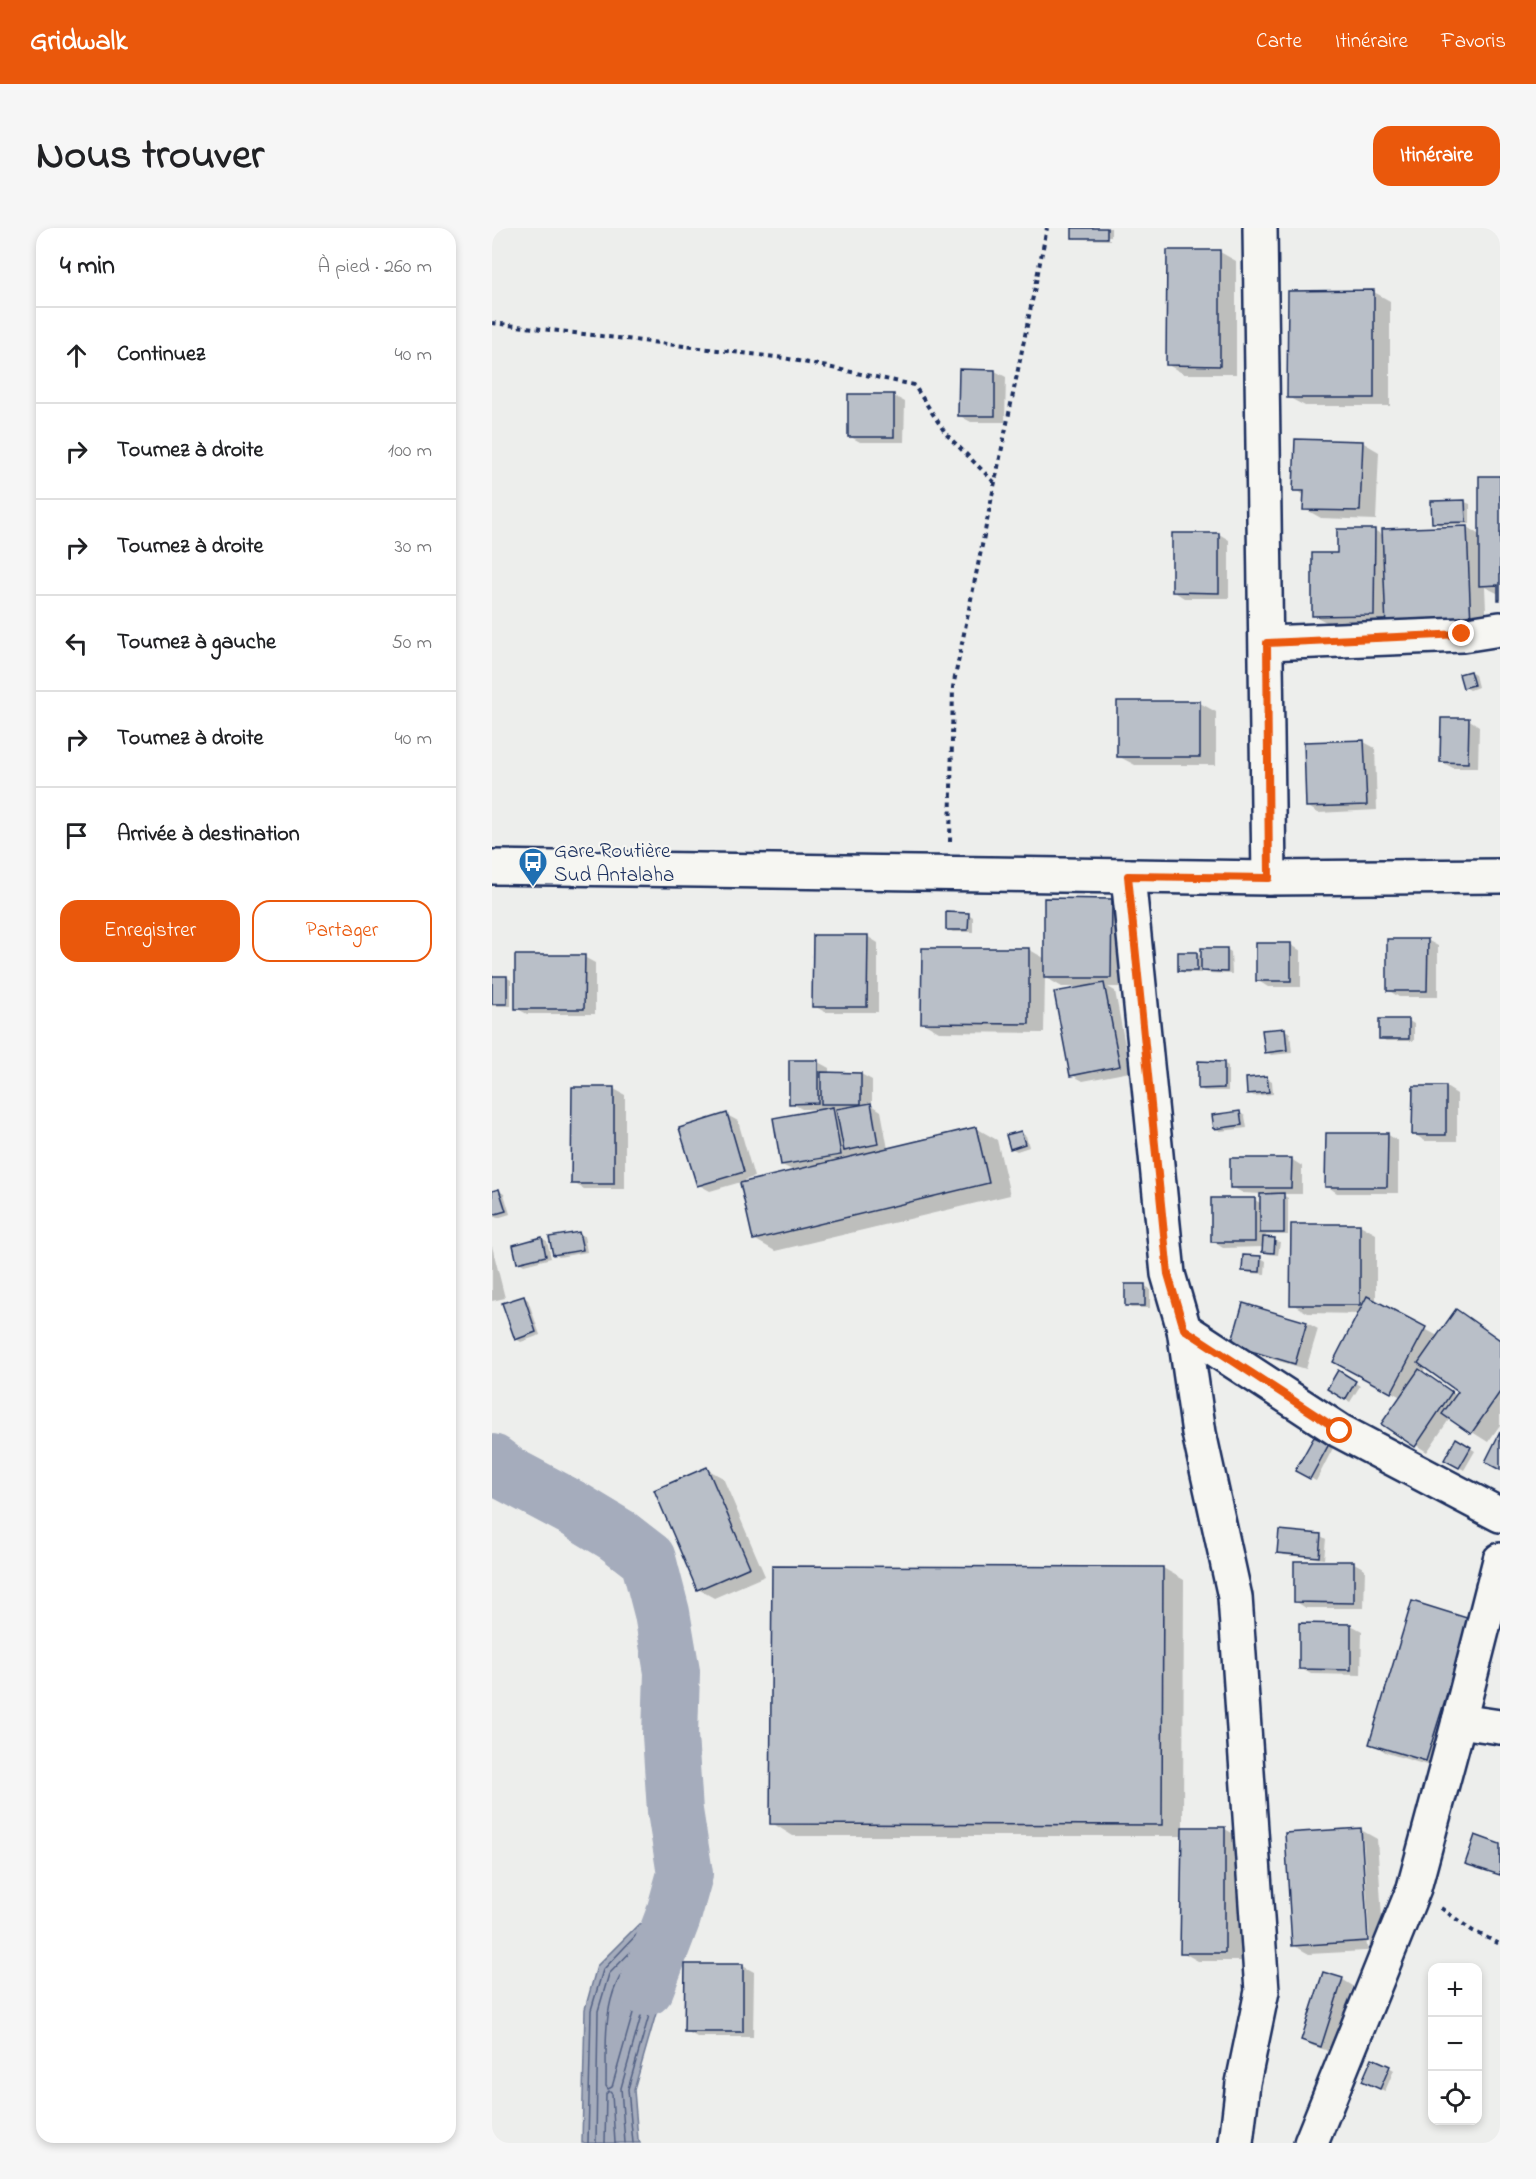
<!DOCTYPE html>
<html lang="fr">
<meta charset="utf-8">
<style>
body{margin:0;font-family:"Indie Flower",sans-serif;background:#f6f6f6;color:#202124}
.controls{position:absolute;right:18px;bottom:18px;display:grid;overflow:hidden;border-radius:12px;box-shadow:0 3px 9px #0003}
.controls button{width:54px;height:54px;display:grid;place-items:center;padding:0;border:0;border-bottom:2px solid #e0e0e0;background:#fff;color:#202124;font:30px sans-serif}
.stop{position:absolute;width:18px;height:18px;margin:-14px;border:4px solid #ea580c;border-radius:50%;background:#fff}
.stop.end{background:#ea580c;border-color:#fff;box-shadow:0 2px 6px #0008}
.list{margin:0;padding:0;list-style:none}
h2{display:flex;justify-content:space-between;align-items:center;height:78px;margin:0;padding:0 24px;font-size:26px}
h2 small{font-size:20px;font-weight:400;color:#757577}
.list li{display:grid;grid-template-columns:39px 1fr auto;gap:18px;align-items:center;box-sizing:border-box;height:96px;padding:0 24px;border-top:2px solid #e0e0e0}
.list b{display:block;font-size:22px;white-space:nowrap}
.list em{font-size:20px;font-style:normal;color:#757577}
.actions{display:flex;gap:12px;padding:18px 24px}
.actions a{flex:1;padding:14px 0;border:2px solid #ea580c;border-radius:18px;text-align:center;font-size:21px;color:#ea580c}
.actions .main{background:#ea580c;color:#fff}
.icon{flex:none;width:33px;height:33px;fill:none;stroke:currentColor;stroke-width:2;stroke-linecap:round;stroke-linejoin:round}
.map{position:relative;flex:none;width:1008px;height:1915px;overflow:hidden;border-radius:18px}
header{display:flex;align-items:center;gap:36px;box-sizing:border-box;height:84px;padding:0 30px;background:#ea580c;color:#fff}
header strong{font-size:28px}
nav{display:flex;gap:33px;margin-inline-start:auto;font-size:21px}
.intro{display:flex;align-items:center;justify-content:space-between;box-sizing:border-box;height:144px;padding:0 36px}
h1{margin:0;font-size:42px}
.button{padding:15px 27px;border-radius:18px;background:#ea580c;color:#fff;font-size:21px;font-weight:700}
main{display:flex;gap:36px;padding:0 36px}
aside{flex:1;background:#fff;border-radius:18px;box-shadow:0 3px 9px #0003}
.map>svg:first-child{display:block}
.water{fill:#a5acbc;stroke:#6e7a96;stroke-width:1.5}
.shadow{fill:#0003;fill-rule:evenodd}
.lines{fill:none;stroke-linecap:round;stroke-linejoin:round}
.shore{stroke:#526184;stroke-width:1.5}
.river{stroke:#a5acbc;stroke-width:56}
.building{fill:#b9bfc8;stroke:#1b2f5e;stroke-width:1.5}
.minor-casing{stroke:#1b2f5e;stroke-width:38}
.path{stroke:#1b2f5e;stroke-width:4;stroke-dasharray:4.5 4.5;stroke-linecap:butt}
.minor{stroke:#f6f6f2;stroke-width:33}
.route{stroke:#ea580c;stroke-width:8}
.labels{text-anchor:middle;stroke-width:4.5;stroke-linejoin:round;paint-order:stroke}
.poi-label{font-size:21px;fill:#1b2f5e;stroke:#f6f6f2;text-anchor:start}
</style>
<header>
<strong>Gridwalk</strong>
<nav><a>Carte</a><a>Itinéraire</a><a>Favoris</a></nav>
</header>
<div class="intro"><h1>Nous trouver</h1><a class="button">Itinéraire</a></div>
<main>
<aside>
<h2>4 min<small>À pied · 260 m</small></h2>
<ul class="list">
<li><svg class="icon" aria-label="ahead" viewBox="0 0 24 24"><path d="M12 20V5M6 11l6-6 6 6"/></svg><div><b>Continuez</b></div><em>40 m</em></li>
<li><svg class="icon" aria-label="right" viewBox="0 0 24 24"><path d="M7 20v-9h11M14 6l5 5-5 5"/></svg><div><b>Tournez à droite</b></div><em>100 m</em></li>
<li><svg class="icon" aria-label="right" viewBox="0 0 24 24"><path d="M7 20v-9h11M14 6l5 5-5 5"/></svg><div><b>Tournez à droite</b></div><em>30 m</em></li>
<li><svg class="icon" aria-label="left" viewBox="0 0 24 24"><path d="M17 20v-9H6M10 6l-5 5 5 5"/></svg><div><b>Tournez à gauche</b></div><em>50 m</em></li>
<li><svg class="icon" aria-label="right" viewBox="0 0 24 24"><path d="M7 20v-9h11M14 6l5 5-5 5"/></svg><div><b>Tournez à droite</b></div><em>40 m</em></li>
<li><svg class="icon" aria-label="arrive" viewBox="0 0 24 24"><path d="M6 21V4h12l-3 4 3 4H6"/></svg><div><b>Arrivée à destination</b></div></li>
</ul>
<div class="actions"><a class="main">Enregistrer</a><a>Partager</a></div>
</aside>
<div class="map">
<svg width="1008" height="1915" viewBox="0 0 1008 1915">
<rect width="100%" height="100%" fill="#edeeec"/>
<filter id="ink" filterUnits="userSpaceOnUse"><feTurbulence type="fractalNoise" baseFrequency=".0167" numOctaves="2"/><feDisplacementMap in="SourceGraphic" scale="12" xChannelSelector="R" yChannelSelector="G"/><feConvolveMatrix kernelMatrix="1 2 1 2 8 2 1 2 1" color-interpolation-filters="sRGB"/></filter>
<g filter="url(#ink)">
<polygon class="water" points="181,1689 188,1702 142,1862 146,1911 148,1915 90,1915 93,1781 105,1738 147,1696"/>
<g class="shadow">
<polygon points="581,0 619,0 619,8 584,9 584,11 581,9"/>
<polygon points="619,11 619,12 585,12"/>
<polygon points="728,24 744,33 744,146 692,146 676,137"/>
<polygon points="797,64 882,64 898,73 898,178 813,178 796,169"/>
<polygon points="503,143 514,149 513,194 479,194 468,188"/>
<polygon points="402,168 413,174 412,214 368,214 357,208"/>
<polygon points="870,214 887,224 884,292 829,290 813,281 814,268 803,262"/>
<polygon points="1008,250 1008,372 1007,366 993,359 995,405 838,396 821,387 846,327 882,302 892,308 975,299 989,308"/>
<polygon points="973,274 978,276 978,296 947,297 942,294"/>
<polygon points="727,306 737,312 737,370 692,370 681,363"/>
<polygon points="978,444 983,447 986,459 978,462 973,459"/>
<polygon points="708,475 724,484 724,537 643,537 626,528"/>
<polygon points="976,491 987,498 986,540 961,540 950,534"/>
<polygon points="872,514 883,520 885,582 826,585 815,578"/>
<polygon points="619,672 636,682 635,759 616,759 623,763 638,844 591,853 580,847 590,759 570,759 553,749 552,805 447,804 431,795 536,721 554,731"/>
<polygon points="476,686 481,689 481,704 461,704 455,701"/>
<polygon points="375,708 386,715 386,784 333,784 322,778"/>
<polygon points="935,712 946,718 946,769 907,769 896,762"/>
<polygon points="798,716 809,723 809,759 776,759 765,752"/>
<polygon points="734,721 739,724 740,746 716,745 709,742 709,745 692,745 687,742 705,726 711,729"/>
<polygon points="92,729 103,735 103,786 35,786 24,780"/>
<polygon points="0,749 14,749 19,752 19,778 0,778"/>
<polygon points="917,793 922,796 922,813 894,813 888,810"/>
<polygon points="793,802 798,805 800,825 779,827 774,824"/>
<polygon points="299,834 326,834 337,840 337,846 369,846 380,852 380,877 389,883 396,921 484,900 505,912 518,967 283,1023 262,1011 249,954 218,963 207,957 235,887 246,893 262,949 253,952 254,955 302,943 290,937 329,883 329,881 310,881 299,875"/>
<polygon points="731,835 736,838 736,863 712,863 707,860"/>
<polygon points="775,850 780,853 781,866 762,868 757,865"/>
<polygon points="954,859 965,866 965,913 933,913 922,906"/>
<polygon points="122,861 133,867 133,961 92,961 81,955"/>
<polygon points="748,885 753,888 755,900 728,903 723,900"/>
<polygon points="529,905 534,908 537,919 525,923 519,920"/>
<polygon points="895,906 906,913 906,965 845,965 835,958"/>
<polygon points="799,931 810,938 810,966 789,966 796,970 796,1007 774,1007 773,1011 788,1014 786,1027 776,1026 771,1023 772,1019 731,1020 720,1013 763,972 770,976 770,966 751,965 740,959"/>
<polygon points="7,963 12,966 18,986 5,990 0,987 0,965"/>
<path d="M868 997 884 1006V1075L946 1108 964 1083 1008 1112V1197L996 1214 958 1190 935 1224 891 1196 909 1169 859 1143 868 1086 816 1085 800 1076ZM934 1139 968 1163 965 1168 931 1145Z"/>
<polygon points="87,1005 92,1008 95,1024 67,1029 62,1026"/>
<polygon points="49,1010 55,1013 59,1030 32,1037 27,1034"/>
<polygon points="0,1018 13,1070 0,1073"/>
<polygon points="769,1030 774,1033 773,1046 757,1045 752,1042"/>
<polygon points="653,1058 658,1061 658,1080 639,1080 634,1077"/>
<polygon points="31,1069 36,1072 48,1107 29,1114 24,1111"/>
<polygon points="752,1077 815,1095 826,1101 814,1141 752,1123"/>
<polygon points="846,1144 868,1158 858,1174 837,1160"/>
<polygon points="822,1211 841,1220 824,1253 805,1243"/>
<polygon points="965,1212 983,1223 972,1242 954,1232"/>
<polygon points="215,1241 231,1250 273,1348 222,1370 206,1361"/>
<polygon points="829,1308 834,1311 832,1331 792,1327 787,1324"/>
<polygon points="862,1335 873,1341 872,1380 814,1380 803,1373"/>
<polygon points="671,1340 692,1352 691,1600 733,1601 749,1610 749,1733 706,1733 690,1724 691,1608 301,1608 280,1595"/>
<polygon points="977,1392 951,1542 895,1525 879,1515"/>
<polygon points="859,1397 870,1403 869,1447 819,1446 808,1440"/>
<path d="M869 1602 885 1611 892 1722 817 1726 801 1717ZM868 1610H871L878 1720H875Z"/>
<polygon points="251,1738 262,1744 261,1809 205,1809 194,1803"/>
<polygon points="850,1751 861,1758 840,1824 821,1818 811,1812"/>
<polygon points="897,1839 902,1842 893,1863 877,1856"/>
</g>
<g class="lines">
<g class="shore">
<path d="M155 1721 158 1725 120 1859 116 1861 114 1858C115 1808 107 1751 155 1721Z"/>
<polyline points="96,1915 99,1782 111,1742 149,1702 177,1696 181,1703 136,1861 141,1915"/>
<polyline points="104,1915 106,1783 117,1746 153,1709 169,1705 171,1709 129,1860 133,1915"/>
<polyline points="113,1915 114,1866 117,1863 120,1866 123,1915"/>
</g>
<polyline class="river" points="0,1234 16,1246 82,1281 125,1307 156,1331 170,1385 180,1444 178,1507 183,1583 193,1646 181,1689 154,1760"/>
</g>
<g class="building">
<rect x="580" y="0" width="35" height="10"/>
<polygon points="675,22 728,22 728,138 674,137"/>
<polygon points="882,62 882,170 795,170 796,63"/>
<polygon points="467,141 503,142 503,188 466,188"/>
<rect x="356" y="166" width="46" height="43"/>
<polygon points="803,211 871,213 868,283 811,282 812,263 801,263"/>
<polygon points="987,248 1008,248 1008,372 1006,372 1006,357 987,358"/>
<polygon points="973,272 974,294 940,295 939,273"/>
<polygon points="975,298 979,397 894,400 890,301"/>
<polygon points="845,301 883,301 882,387 820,388 820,325 845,325"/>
<polygon points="680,305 727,305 727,365 680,364"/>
<polygon points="978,443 982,457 971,460 967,446"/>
<rect x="625" y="473" width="83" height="56"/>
<polygon points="949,490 977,490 976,535 948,534"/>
<polygon points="872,512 875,577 814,579 812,514"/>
<polygon points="552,670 620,671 619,750 552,750"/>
<polygon points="454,684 477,685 476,702 454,702"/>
<polygon points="321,707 376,707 375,779 320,779"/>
<polygon points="895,711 936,711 935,763 895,763"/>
<rect x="764" y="715" width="35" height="38"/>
<polygon points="430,720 537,720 537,796 429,795"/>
<polygon points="709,720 735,720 735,744 709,743"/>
<rect x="686" y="724" width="19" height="19"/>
<polygon points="23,727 93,727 92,781 23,781"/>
<rect x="0" y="748" width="15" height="28"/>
<polygon points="612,755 628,838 578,848 562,764"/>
<rect x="887" y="791" width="30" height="20"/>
<polygon points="793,800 795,822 773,825 770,802"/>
<polygon points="297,832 326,832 326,875 297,876"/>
<polygon points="706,833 732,834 732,860 706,861"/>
<polygon points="329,844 369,845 369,876 329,876"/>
<polygon points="775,848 777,864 755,866 754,850"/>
<polygon points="921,858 954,858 954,907 920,907"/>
<polygon points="80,859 122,859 122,956 79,956"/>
<polygon points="379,875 386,916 352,923 344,881"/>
<polygon points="341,879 349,927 289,937 281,890"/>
<polygon points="748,883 750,897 722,901 720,887"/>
<polygon points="235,885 252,944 205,958 187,900"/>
<polygon points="484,899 497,955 261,1012 248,955"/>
<polygon points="529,903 533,916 518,921 514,907"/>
<polygon points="834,905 896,905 895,959 833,959"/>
<polygon points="738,930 800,930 799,960 738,960"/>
<polygon points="7,961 14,983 0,987 0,963"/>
<polygon points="792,965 792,1005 768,1005 768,966"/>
<rect x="719" y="970" width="44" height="44"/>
<polygon points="799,996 868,996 868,1077 798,1077"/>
<polygon points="87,1004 91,1022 61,1027 57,1009"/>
<polygon points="50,1009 54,1028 25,1035 21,1017"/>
<polygon points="771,1009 783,1010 782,1025 770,1024"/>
<polygon points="751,1027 769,1028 768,1044 750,1043"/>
<rect x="633" y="1056" width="20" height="22"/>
<polygon points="32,1068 44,1104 23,1112 10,1075"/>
<polygon points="875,1068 934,1099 899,1165 841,1134"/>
<polygon points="751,1075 815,1094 803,1136 739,1117"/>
<polygon points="964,1081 1008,1112 1008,1164 979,1206 950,1186 966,1164 926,1135"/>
<polygon points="927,1141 960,1164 923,1219 889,1196"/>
<polygon points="846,1142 864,1153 853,1172 835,1161"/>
<polygon points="1008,1204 1008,1242 993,1234"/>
<polygon points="822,1209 837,1216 818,1251 803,1243"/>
<polygon points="964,1210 979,1219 967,1240 952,1232"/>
<polygon points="215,1239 258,1339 205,1362 162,1262"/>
<polygon points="787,1302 829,1306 827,1329 785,1325"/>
<polygon points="802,1333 862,1333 862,1375 802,1374"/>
<polygon points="280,1338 671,1339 670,1597 278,1596"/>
<polygon points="920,1373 978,1391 934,1533 877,1516"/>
<polygon points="807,1395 859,1396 859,1442 807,1441"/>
<polygon points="690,1599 733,1599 733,1725 688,1725"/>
<polygon points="869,1600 876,1713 800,1718 793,1605"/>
<polygon points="983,1607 1008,1616 1008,1647 973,1636"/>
<polygon points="193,1736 251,1736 251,1804 192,1804"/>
<polygon points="831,1744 851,1750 829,1819 809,1812"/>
<polygon points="880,1830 898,1838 888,1861 870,1853"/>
</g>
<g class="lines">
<g class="minor-casing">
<g id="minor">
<polyline points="768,0 777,650"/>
<polyline points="775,415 970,407 1008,401"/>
<polyline points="0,639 777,650 1008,648"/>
<polyline points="636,648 676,1046 692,1101 848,1203 1008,1287"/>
<polyline points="692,1101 707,1205 743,1369 770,1763 751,1855 744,1915"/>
<polyline points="967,1493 1008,1499"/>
<polyline points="819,1915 922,1660 967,1493 1008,1332"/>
</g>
</g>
<g class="path">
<polyline points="0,95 292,130 422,157 454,206 503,255"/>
<polyline points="458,614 461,459 555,0"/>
<polyline points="949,1680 981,1703 1008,1716"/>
</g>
<use href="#minor" class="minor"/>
</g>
</g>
<g class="lines" filter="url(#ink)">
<polyline class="route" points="848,1203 692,1101 676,1046 636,648 777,650 775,415 970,406"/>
</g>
<defs>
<g id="bus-pin" transform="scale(1.5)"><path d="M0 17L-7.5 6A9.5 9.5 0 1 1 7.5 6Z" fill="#1f6fb2" stroke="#f6f6f2"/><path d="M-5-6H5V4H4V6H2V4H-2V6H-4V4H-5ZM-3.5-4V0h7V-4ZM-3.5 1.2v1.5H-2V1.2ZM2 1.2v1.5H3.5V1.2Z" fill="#fff"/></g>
</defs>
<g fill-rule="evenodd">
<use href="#bus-pin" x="41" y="634"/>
</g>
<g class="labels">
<g class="poi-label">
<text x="62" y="629">Gare Routière<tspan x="62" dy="24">Sud Antalaha</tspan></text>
</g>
</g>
</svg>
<div class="controls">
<button>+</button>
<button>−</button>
<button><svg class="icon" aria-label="locate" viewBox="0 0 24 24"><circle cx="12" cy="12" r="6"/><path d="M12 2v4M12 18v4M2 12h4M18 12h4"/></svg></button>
</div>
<div class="stop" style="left:848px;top:1203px"></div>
<div class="stop end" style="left:970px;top:406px"></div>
</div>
</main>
